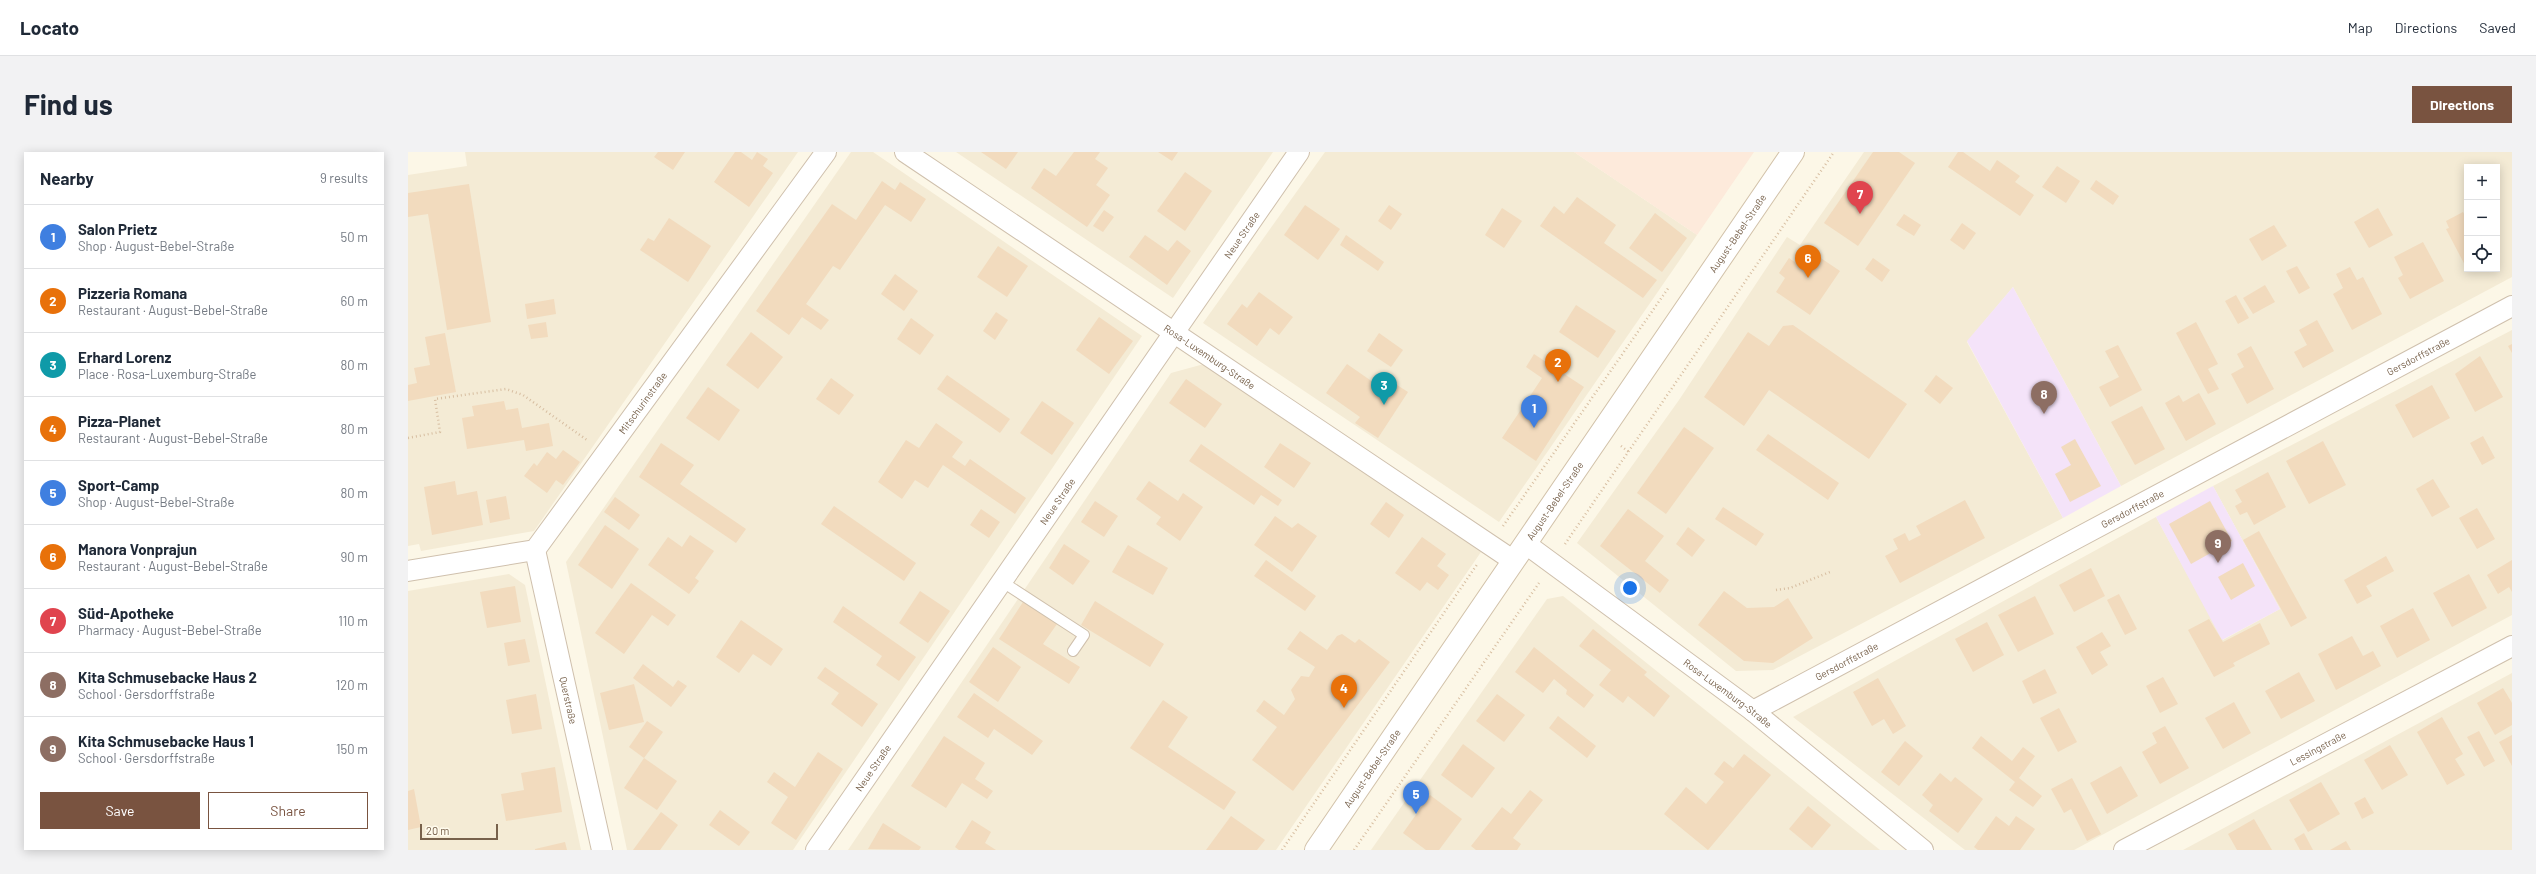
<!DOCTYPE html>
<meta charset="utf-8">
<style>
body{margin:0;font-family:Barlow,sans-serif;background:#f2f2f3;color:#1f2937}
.controls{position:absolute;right:12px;top:12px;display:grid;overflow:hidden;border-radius:0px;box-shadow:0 2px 10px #0003}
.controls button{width:36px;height:36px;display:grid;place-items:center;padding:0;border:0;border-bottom:1px solid #e0e1e3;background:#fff;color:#1f2937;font:20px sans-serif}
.scale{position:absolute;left:12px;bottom:10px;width:78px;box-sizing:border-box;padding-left:4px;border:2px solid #77614b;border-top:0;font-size:11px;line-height:14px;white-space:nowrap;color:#77614b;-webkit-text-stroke:3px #fffbed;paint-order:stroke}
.you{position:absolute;left:1222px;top:436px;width:14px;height:14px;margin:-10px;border:3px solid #fff;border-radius:50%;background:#1a73e8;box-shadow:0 0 0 6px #1a73e833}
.badge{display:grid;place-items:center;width:26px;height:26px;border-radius:50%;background:#795340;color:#fff;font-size:13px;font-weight:700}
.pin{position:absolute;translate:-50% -33px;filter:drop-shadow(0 1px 2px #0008)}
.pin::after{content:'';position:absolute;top:21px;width:14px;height:12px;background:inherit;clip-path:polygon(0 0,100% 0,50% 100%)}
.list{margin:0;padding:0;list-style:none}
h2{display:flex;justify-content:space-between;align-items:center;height:52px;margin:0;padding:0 16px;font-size:17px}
h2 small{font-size:13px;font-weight:400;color:#747a83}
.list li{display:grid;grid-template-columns:26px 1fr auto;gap:12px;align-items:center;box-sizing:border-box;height:64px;padding:0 16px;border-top:1px solid #e0e1e3}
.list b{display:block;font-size:15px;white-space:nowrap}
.list p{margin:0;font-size:13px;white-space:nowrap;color:#747a83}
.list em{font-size:13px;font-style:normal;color:#747a83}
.actions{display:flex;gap:8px;padding:12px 16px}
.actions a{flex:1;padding:9px 0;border:1px solid #795340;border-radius:0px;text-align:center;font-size:14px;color:#795340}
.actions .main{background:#795340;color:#fff}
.icon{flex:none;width:22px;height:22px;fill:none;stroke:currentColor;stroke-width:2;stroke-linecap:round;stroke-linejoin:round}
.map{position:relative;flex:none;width:2104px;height:698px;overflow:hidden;border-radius:0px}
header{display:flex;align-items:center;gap:24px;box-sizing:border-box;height:56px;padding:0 20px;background:#fff;border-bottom:1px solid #e0e1e3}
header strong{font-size:19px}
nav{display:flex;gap:22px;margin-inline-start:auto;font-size:14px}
.intro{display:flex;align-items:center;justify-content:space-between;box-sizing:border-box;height:96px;padding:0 24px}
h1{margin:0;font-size:28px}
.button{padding:10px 18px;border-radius:0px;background:#795340;color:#fff;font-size:14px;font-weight:700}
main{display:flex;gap:24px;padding:0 24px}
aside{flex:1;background:#fff;border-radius:0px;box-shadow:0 2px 10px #0003}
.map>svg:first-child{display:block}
.residential{fill:#f4ebd5;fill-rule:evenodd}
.commercial{fill:#fdeadb}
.education{fill:#f4e3f9}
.building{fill:#f2dbbe}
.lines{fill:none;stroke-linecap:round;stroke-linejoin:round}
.service-casing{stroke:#cfc0ad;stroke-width:12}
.minor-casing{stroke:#cfc0ad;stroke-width:22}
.secondary-casing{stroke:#d2c2aa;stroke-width:24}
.path{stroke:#d7bea1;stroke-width:2.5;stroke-dasharray:1 3;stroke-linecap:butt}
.service{stroke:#fff;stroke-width:10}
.minor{stroke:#fff;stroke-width:20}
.secondary{stroke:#fff;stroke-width:22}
.labels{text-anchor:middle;stroke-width:4;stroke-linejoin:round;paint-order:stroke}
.street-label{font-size:10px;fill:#77614b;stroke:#fffbed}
</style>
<header>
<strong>Locato</strong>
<nav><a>Map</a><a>Directions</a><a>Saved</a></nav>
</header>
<div class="intro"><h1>Find us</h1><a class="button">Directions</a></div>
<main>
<aside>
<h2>Nearby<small>9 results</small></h2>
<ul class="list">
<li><span class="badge" style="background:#3f7fe0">1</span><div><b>Salon Prietz</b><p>Shop · August-Bebel-Straße</p></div><em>50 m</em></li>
<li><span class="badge" style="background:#e8710a">2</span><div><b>Pizzeria Romana</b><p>Restaurant · August-Bebel-Straße</p></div><em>60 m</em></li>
<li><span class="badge" style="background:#0f9aa8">3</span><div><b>Erhard Lorenz</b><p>Place · Rosa-Luxemburg-Straße</p></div><em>80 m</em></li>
<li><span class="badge" style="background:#e8710a">4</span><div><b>Pizza-Planet</b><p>Restaurant · August-Bebel-Straße</p></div><em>80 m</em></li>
<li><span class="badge" style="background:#3f7fe0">5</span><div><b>Sport-Camp</b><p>Shop · August-Bebel-Straße</p></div><em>80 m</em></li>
<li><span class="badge" style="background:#e8710a">6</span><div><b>Manora Vonprajun</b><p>Restaurant · August-Bebel-Straße</p></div><em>90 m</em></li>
<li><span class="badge" style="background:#e0444e">7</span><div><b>Süd-Apotheke</b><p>Pharmacy · August-Bebel-Straße</p></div><em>110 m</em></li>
<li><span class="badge" style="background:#8d6e63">8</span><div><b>Kita Schmusebacke Haus 2</b><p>School · Gersdorffstraße</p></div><em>120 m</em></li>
<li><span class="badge" style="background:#8d6e63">9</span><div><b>Kita Schmusebacke Haus 1</b><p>School · Gersdorffstraße</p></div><em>150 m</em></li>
</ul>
<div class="actions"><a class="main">Save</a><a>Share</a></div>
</aside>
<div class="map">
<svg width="2104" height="698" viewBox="0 0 2104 698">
<rect width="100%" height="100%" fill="#fcf7e7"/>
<g class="residential">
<polygon points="57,0 390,0 126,379 13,399 11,392 0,394 0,23 59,14"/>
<polygon points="443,0 465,0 734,184 385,698 219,698 158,410"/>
<polygon points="548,0 865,0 765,146"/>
<polygon points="917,0 1166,0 1289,83 1091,370 795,171"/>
<path d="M1456 0H2104V125L1713 334 1605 135 1559 190 1655 366 1365 518 1328 519 1169 391 1271 248 1379 85 1392 93ZM2059 15H2089V117H2059Z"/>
<polygon points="2104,178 2104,463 1666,698 1557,698 1385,565 1748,365 1815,488 1872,457 1805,334"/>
<polygon points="796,212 1073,400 868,698 440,698 763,221"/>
<polygon points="101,422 117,433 173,698 0,698 0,439"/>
<polygon points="1155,444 1472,698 963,698 1139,447"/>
<polygon points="2104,521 2104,698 1775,698 1948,605"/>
</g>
<polygon class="commercial" points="1166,0 1346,0 1289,83"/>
<g class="education">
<polygon points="1605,135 1713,334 1655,366 1559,189"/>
<polygon points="1805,334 1872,457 1814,488 1748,365"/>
</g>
<g class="building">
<polygon points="250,0 277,0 265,18 246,5"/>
<polygon points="327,0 333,0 344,8 349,0 360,7 355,14 365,21 341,55 306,30"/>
<polygon points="573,0 610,0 598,17"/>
<polygon points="666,0 692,0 687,7 700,16 688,33 702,43 679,75 623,36 636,16 648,24"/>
<polygon points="750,0 770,0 764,9"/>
<polygon points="1465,0 1491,0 1507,11 1450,94 1416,71"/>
<polygon points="1550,0 1555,0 1582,19 1589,8 1612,24 1607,30 1626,43 1612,64 1540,15"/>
<polygon points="1649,14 1672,29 1658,51 1634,35"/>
<polygon points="777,20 804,39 777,79 749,59"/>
<polygon points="1688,28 1711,44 1705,53 1682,37"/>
<polygon points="474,29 487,38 492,30 518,47 503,70 477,53 432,118 425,114 398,152 421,168 413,178 394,165 381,183 348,159 424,52 448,68"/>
<polygon points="61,32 83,170 39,178 20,62 0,65 0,41"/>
<polygon points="1169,45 1208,73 1196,91 1249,128 1235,146 1132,74 1146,54 1156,62"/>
<polygon points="897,53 932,77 910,108 876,83"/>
<polygon points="981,53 994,62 983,78 970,69"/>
<polygon points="1094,56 1114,69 1096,96 1077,83"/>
<polygon points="1970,56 1985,83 1961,96 1946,70"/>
<polygon points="696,58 706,65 695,80 685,74"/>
<polygon points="2055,60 2059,67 2059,117 2064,117 2060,119 2038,77 2041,76 2038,69"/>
<polygon points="1247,61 1279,86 1254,120 1221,96"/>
<polygon points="1496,62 1513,73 1506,84 1488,73"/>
<polygon points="261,66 303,94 280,130 232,98 240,86 246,89"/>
<polygon points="1554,71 1568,81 1556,98 1542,88"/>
<polygon points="1866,73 1879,94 1854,109 1841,87"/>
<polygon points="737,83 760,99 769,88 783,99 759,133 721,105"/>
<polygon points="938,83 976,110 970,119 932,93"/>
<polygon points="2015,90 2036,129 2002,147 1990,126 1995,123 1986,105"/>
<polygon points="590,94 620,114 599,145 569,125"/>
<polygon points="1398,96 1432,119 1402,163 1368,140 1377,126 1371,121 1381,106 1388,111"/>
<polygon points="1465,106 1482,118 1474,130 1457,117"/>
<polygon points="1889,114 1902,136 1891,142 1878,119"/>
<polygon points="1942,115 1949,128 1955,125 1974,162 1944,178 1925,142 1935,136 1928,122"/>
<polygon points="487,122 510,139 496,159 473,142"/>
<polygon points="1857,133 1867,150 1845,162 1835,146"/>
<polygon points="851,140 885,165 871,183 862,176 849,194 819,172 834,152 839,156"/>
<polygon points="1828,143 1841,166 1830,172 1817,149"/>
<polygon points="146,147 148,162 119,167 117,152"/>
<polygon points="1168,153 1208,179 1190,206 1151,180"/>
<polygon points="588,160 600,168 587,188 575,179"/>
<polygon points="691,165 725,189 701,222 668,198"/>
<polygon points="503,166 526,183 512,203 489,187"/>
<polygon points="1909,168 1926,199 1895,216 1886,200 1899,193 1891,178"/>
<polygon points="138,170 140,185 123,187 120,173"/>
<polygon points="1788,170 1810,212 1800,217 1811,237 1800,242 1768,181"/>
<polygon points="1385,173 1499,252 1461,307 1361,238 1336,274 1296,245 1340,180 1361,194 1375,174"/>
<polygon points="343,180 375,205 350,237 318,213"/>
<polygon points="37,181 48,240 0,249 0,233 9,231 6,216 22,213 17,185"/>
<polygon points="971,181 995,198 983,215 959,199"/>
<polygon points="2104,192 2104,201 2100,194"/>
<polygon points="1710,193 1734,238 1702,255 1691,235 1711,225 1697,199"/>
<polygon points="1843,194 1866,237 1839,252 1823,222 1836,215 1829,202"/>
<polygon points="1126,202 1176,235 1128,309 1094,286 1134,226 1118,215"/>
<polygon points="2072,204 2095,245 2067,260 2047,222"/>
<polygon points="939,212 972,235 978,226 1000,240 970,286 947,271 952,265 918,241"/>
<polygon points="539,223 602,267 592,281 529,237"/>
<polygon points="1528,223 1545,236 1532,252 1516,239"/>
<polygon points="423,226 446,243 431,263 408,247"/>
<polygon points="778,227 814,252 797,276 761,251"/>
<polygon points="2024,233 2042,266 2005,286 1987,253"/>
<polygon points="300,235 332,258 311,289 278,266"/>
<polygon points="1791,241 1808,272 1778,289 1757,251 1771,243 1775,250"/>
<polygon points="96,249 98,258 110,256 114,276 141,271 145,294 118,299 116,288 59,297 54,266 66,264 64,254"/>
<polygon points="634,249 666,271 644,303 612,281"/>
<polygon points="1734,254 1757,297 1727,313 1703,270"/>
<polygon points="528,271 555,290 544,305 557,314 562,307 618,346 607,362 535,313 520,336 507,328 494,347 470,330 498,288 511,296"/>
<polygon points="1276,275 1306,296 1258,362 1229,341"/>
<polygon points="1360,282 1431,331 1420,348 1348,298"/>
<polygon points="2075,284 2087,306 2074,313 2062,291"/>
<polygon points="1667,287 1693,334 1662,350 1647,322 1663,313 1653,295"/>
<polygon points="1915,289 1938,333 1901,352 1878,309"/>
<polygon points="253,291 286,313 272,332 338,377 328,391 231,325"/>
<polygon points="872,291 903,311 886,336 856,315"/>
<polygon points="793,292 874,348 870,354 853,343 846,353 781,309"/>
<polygon points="155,298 172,310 155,333 148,328 139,341 116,324 126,311 129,314 139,300 148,307"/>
<polygon points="1860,320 1878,355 1846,373 1839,360 1832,363 1827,354 1834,350 1827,338"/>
<polygon points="2025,327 2042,355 2024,365 2008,337"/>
<polygon points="47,329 49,343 69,339 75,373 24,383 16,335"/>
<polygon points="741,329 770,349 775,341 795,355 772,389 748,372 753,365 728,347"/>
<polygon points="98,344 102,367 82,371 78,348"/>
<polygon points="207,345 232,363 221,378 196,360"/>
<polygon points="1557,348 1577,386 1492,431 1477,404 1490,397 1485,387 1497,381 1501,389 1513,383 1508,374"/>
<polygon points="687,349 710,364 696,385 673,370"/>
<polygon points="1802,349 1824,389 1783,412 1761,372"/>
<polygon points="978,350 996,363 981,386 962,372"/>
<polygon points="426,354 508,411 496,429 413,372"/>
<polygon points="1315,355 1356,382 1348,394 1307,367"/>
<polygon points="2069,356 2087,387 2069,397 2051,366"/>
<polygon points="573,357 592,370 581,386 562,373"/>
<polygon points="1220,357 1256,384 1237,409 1261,428 1252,441 1192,394"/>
<polygon points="867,364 884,376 890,371 909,384 884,420 846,393"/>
<polygon points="197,373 231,397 204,437 170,413"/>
<polygon points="1280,375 1297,388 1284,405 1268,392"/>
<polygon points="1851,379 1899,466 1883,475 1835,388"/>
<polygon points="282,383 306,399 287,426 291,429 281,442 240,413 260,385 274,395"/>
<polygon points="1014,385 1038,402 1029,414 1041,423 1030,438 1019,430 1012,439 987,421"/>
<polygon points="656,392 682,409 665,433 641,416"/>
<polygon points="720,393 760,416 745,443 704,420"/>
<polygon points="1978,404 1986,419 1958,434 1964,444 1949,452 1936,428"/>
<polygon points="858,408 908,444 897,459 846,424"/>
<polygon points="2104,408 2104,440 2101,435 2090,442 2079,423"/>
<polygon points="1835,411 1847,434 1823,448 1810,425"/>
<polygon points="1683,416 1697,444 1666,460 1651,433"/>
<polygon points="2061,422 2079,456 2044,475 2025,441"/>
<polygon points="223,431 268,463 260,474 244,463 216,502 187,481"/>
<polygon points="107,434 113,470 79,476 72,440"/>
<polygon points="512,439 542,459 520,491 491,471"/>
<polygon points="1316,439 1339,456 1366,455 1380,446 1405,486 1365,511 1336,509 1290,473"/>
<polygon points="1711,442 1729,477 1717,483 1699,448"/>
<polygon points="1627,444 1646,482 1610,500 1590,463"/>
<polygon points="687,449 756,492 742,515 673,473"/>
<polygon points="615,450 649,472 635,492 672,515 661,532 591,487"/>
<polygon points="435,454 508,505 491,529 468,513 474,504 425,470"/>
<polygon points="2005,456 2022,488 1989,506 1972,474"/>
<polygon points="1801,467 1815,490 1852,471 1862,492 1825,511 1827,514 1806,525 1780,478"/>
<polygon points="333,468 375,497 363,514 345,502 331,521 308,505"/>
<polygon points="1579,470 1596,503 1565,520 1547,487"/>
<polygon points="1185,477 1239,520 1236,523 1262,544 1246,565 1220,544 1215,551 1191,533 1203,518 1171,494"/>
<polygon points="892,479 919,498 929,484 934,482 947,491 951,487 982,510 885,639 844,608 869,575 848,559 856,548 876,563 887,547 883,538 893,524 901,525 907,515 879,497"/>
<polygon points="1694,480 1703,494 1692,500 1700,513 1684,523 1668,495"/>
<polygon points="1944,484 1955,504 1965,499 1973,514 1928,538 1910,502"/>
<polygon points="117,487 122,510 100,514 96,491"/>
<polygon points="585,495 613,515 590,550 561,530"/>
<polygon points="1126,495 1186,543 1176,556 1158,542 1159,538 1146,527 1135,541 1107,520"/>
<polygon points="235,512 265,535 270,528 279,534 263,555 225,526"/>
<polygon points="417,515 470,552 454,575 423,552 431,541 409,526"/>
<polygon points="1637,517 1649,541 1625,552 1614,529"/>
<polygon points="1891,520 1907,549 1873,567 1857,539"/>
<polygon points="1755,525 1770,552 1752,561 1738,534"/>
<polygon points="1470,526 1498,574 1485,582 1476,567 1464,574 1445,540"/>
<polygon points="226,532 236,570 201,578 192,541"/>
<polygon points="2095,536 2104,551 2104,573 2087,583 2069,551"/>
<polygon points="566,541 635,589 624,603 586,577 580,586 549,565"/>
<polygon points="128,542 134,577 104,582 98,548"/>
<polygon points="1089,542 1117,563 1096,590 1068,569"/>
<polygon points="755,548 780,565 760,595 828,640 816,658 722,596"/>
<polygon points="1826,550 1843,581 1815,597 1797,566"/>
<polygon points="1651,556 1669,590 1650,600 1632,566"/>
<polygon points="1150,564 1188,594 1179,606 1141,576"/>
<polygon points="2034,565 2055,602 2047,607 2057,623 2039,633 2009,580"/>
<polygon points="239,569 255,580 236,606 221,595"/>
<polygon points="1757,574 1781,616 1752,632 1734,600 1749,591 1744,581"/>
<polygon points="2071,579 2087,609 2076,615 2059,585"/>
<polygon points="2104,583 2104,614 2091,590"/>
<polygon points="536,584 577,611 567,627 585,639 579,647 554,631 538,656 503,634"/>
<polygon points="1573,584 1604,609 1615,595 1627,604 1611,626 1634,644 1625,655 1601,638 1607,630 1564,596"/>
<polygon points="1497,589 1515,604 1491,634 1473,620"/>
<polygon points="1055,592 1087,616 1064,646 1033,623"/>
<polygon points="1982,593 2000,623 1974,638 1956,608"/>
<polygon points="410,600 435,617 388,688 363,671 380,645 359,630 366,620 387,635"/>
<polygon points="1336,602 1363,623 1300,698 1256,662 1278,635 1298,652 1316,630 1306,622 1316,609 1325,616"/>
<polygon points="236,606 269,629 249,658 216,636"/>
<polygon points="1713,614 1730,644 1699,662 1682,631"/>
<polygon points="147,615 154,660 98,669 93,642 116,638 113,621"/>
<polygon points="1532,621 1543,630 1547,625 1575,647 1550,681 1521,659 1525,653 1514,643"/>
<polygon points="1664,626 1693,682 1679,689 1663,657 1656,661 1643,637"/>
<polygon points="1913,630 1932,662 1900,680 1881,648"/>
<polygon points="6,637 13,675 0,678 0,639"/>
<polygon points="1122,638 1135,648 1105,686 1113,692 1109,698 1068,698 1063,694 1094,655 1103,662"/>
<polygon points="1022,643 1054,667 1031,698 1018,698 995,681"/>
<polygon points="1957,645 1966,661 1954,667 1946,651"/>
<polygon points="1400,654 1423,673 1404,696 1381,677"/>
<polygon points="312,658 342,680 331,694 301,673"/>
<polygon points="253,660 270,673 252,698 225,698"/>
<polygon points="823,664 857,688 849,698 798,698"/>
<polygon points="1588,664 1601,674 1608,664 1627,677 1612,698 1570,698 1566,695"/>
<polygon points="1846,667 1864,698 1829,698 1820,682"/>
<polygon points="564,668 583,680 577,691 588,698 551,698 547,695"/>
<polygon points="475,671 513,695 511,698 460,697"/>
<polygon points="1896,681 1905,698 1892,698 1886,687"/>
<polygon points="1938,689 1943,698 1922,698"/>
<polygon points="157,690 159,698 127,698 127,697"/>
</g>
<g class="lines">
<g class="service-casing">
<polyline id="service" points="593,429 676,483 665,499"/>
</g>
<g class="minor-casing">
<g id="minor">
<path id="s1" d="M497 0 1106 409"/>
<path id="s2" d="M1118 392 1345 559 1515 698"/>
<path id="s3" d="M127 398 194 698"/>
<path id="s4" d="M0 419 127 398 418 0"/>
<path id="s5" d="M1345 559 2104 154"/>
<path id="s6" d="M408 698 891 0"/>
<path id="s7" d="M1716 698 2104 494"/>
</g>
</g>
<g class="secondary-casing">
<g id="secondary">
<path id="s8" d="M908 698 1385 0"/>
</g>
</g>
<g class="path">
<polyline points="0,286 32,280 27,247 98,237 115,243 179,288"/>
<polyline points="1213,294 1221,300"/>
<polyline points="1095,374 1261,135"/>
<polyline points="1157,392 1426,0"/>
<polyline points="1368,438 1382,436 1422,420"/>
<polyline points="874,698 1070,411"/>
<polyline points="946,698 1131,431"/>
</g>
<use href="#service" class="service"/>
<use href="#minor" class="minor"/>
<use href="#secondary" class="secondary"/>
</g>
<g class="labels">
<g class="street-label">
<text dy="4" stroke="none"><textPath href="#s6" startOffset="748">Neue Straße</textPath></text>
<text dy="4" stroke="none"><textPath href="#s8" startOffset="747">August-Bebel-Straße</textPath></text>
<text dy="4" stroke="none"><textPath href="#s1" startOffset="367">Rosa-Luxemburg-Straße</textPath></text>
<text dy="4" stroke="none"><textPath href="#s5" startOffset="754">Gersdorffstraße</textPath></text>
<text dy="4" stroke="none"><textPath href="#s4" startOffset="311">Mitschurinstraße</textPath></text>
<text dy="4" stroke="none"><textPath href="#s6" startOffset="424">Neue Straße</textPath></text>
<text dy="4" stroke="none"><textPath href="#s8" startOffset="423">August-Bebel-Straße</textPath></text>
<text dy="4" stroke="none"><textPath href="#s5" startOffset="430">Gersdorffstraße</textPath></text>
<text dy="4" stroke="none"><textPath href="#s5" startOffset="106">Gersdorffstraße</textPath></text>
<text dy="4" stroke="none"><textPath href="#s2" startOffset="251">Rosa-Luxemburg-Straße</textPath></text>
<text dy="4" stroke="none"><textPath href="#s3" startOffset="154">Querstraße</textPath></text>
<text dy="4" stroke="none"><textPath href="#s7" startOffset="219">Lessingstraße</textPath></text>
<text dy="4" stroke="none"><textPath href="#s6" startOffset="100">Neue Straße</textPath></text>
<text dy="4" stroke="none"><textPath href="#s8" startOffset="99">August-Bebel-Straße</textPath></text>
</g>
</g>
</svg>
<div class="controls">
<button>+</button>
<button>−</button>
<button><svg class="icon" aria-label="locate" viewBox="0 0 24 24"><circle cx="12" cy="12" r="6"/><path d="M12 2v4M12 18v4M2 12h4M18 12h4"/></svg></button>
</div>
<div class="scale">20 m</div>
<div class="you"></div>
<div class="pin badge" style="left:1126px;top:276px;background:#3f7fe0">1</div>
<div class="pin badge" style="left:1150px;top:230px;background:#e8710a">2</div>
<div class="pin badge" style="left:976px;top:253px;background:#0f9aa8">3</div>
<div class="pin badge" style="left:936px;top:556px;background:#e8710a">4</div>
<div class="pin badge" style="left:1008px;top:662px;background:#3f7fe0">5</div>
<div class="pin badge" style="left:1400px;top:126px;background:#e8710a">6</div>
<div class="pin badge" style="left:1452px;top:62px;background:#e0444e">7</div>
<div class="pin badge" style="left:1636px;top:262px;background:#8d6e63">8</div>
<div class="pin badge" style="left:1810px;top:411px;background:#8d6e63">9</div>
</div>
</main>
